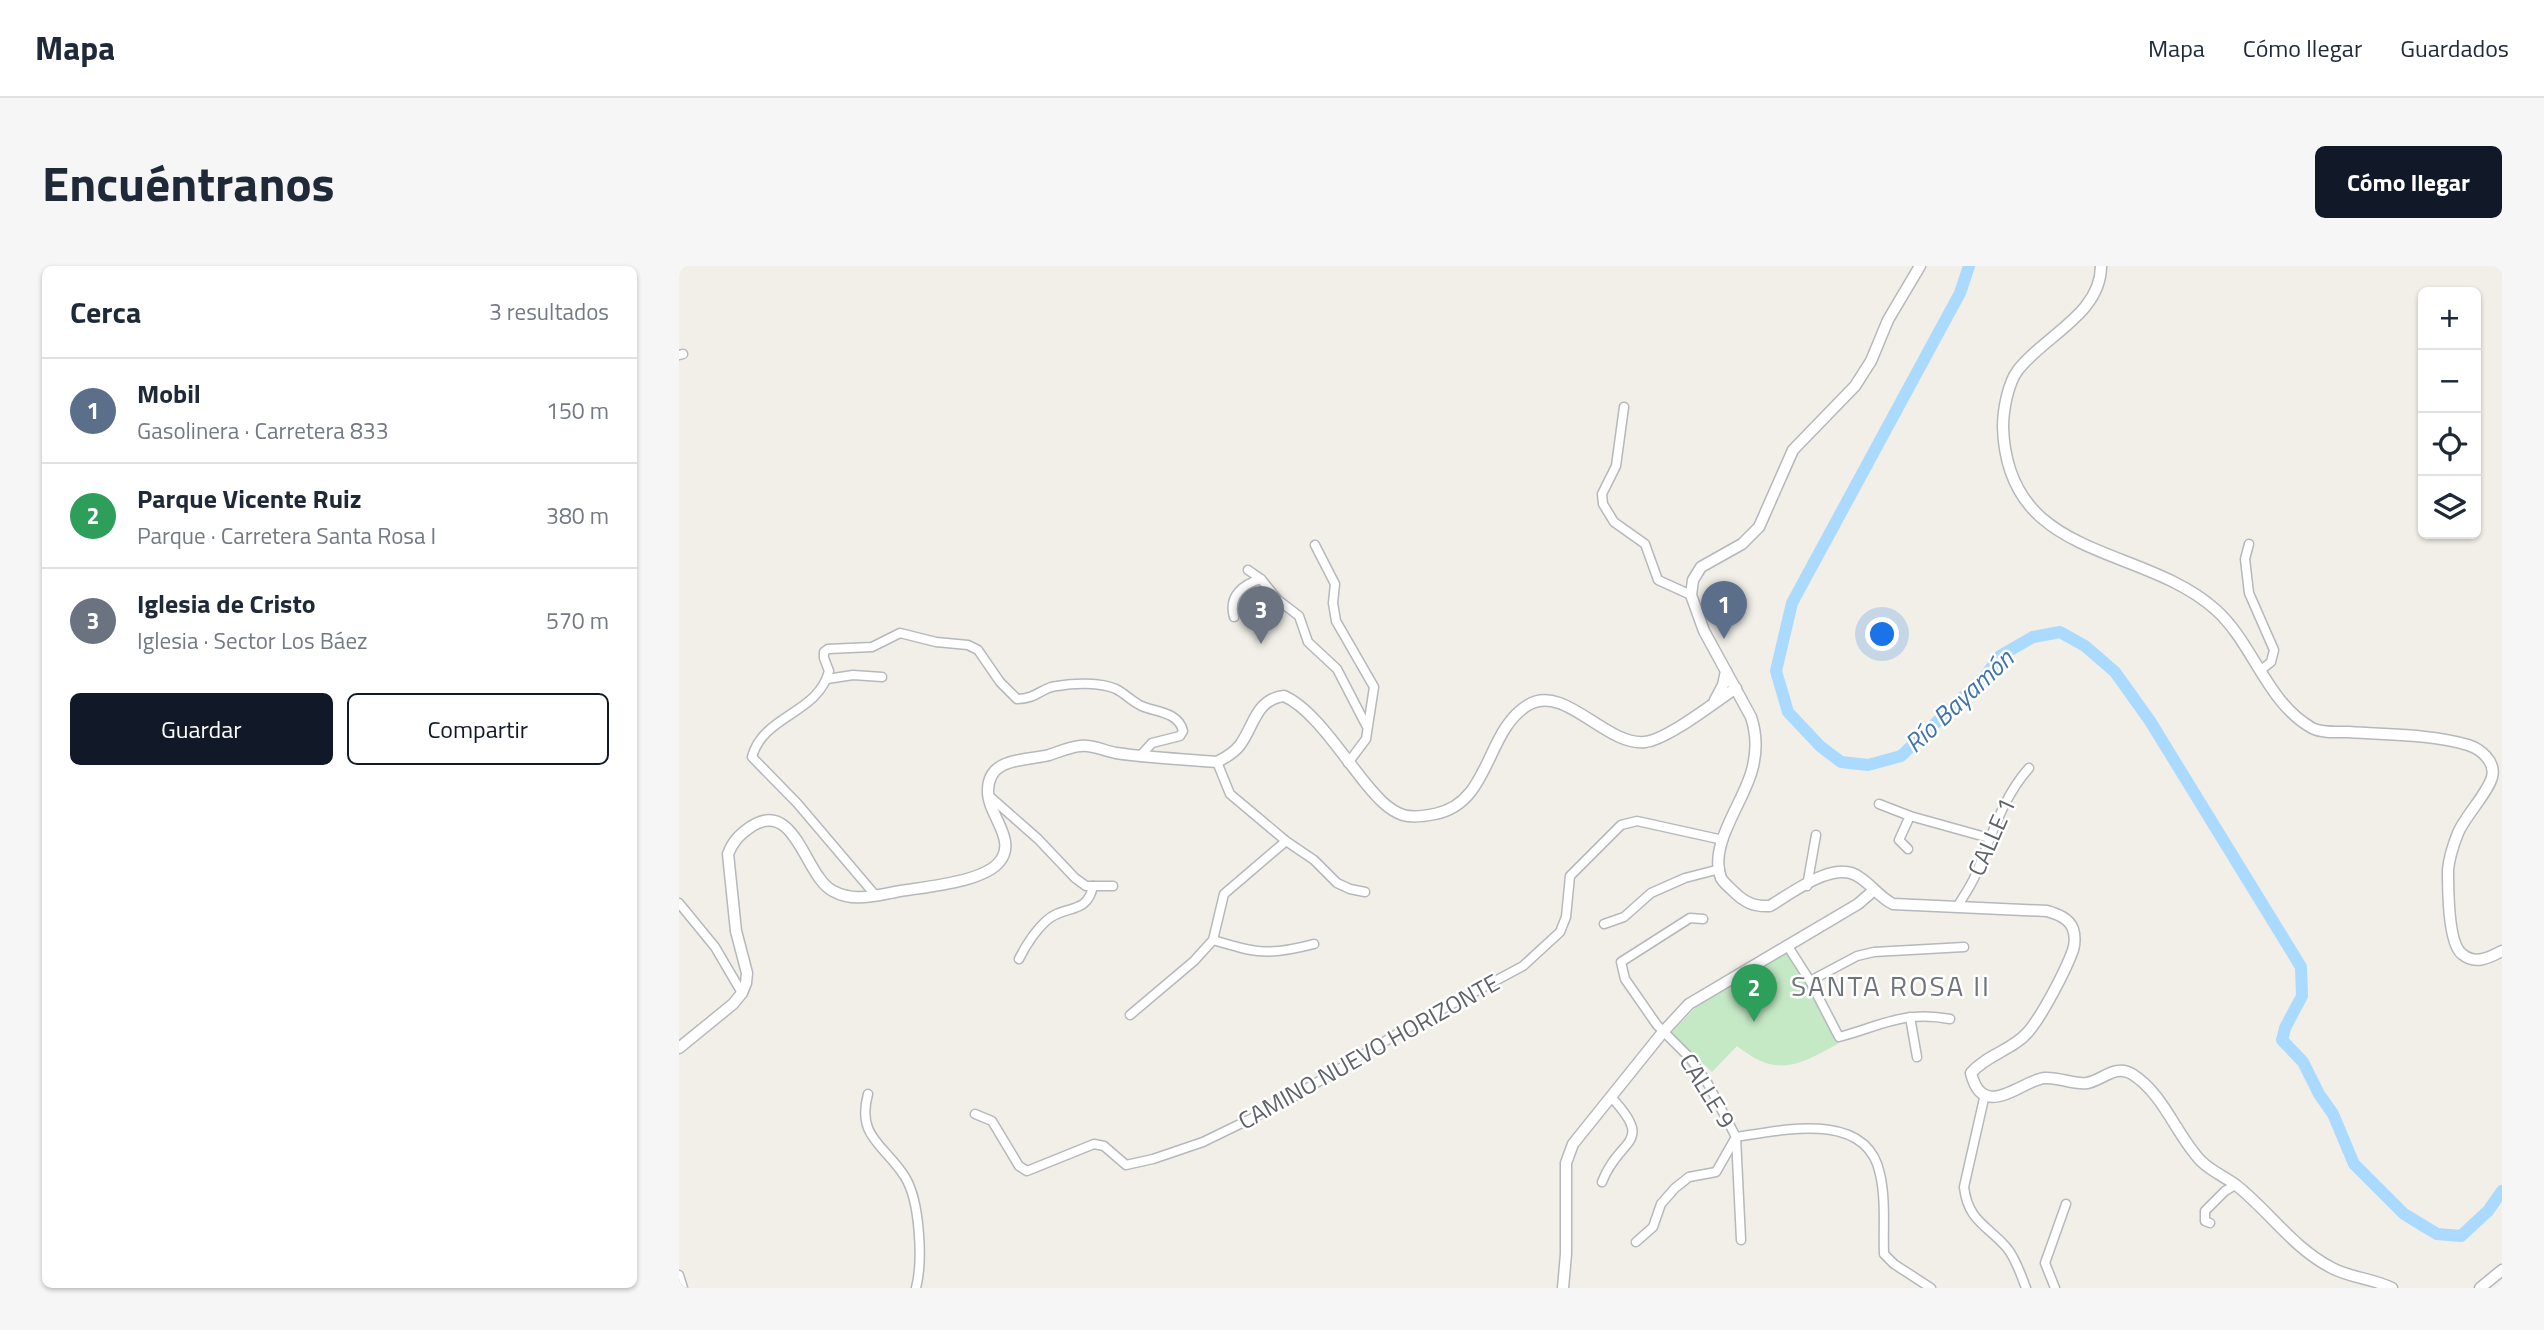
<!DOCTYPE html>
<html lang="es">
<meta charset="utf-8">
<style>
body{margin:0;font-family:"Titillium Web",sans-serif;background:#f6f6f7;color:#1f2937}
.controls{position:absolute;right:21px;top:21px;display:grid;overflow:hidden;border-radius:10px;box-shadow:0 2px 5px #0004}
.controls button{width:63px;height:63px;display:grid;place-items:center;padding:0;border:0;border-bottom:2px solid #e0e1e3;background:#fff;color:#1f2937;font:35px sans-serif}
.you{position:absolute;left:1204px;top:369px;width:24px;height:24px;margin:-18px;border:5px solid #fff;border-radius:50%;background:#1a73e8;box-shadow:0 0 0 10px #1a73e833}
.badge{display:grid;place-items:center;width:46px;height:46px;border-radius:50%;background:#111827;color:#fff;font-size:23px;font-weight:700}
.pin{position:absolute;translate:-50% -58px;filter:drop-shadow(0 2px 4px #0008)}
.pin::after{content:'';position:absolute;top:37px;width:24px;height:21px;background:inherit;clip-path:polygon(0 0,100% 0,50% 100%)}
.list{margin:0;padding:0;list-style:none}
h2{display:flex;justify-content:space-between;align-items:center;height:91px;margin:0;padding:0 28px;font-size:30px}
h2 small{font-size:23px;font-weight:400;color:#747a83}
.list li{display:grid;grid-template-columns:46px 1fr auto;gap:21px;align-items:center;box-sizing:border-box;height:105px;padding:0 28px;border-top:2px solid #e0e1e3}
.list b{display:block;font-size:26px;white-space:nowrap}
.list p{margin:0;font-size:23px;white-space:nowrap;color:#747a83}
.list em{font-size:23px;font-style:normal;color:#747a83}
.actions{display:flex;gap:14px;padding:21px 28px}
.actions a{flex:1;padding:16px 0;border:2px solid #111827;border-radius:10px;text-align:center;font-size:24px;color:#111827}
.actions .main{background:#111827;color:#fff}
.icon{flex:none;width:38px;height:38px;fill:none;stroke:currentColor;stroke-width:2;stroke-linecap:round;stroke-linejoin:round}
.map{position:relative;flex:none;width:1823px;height:1022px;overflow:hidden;border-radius:10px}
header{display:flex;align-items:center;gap:42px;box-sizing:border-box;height:98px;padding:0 35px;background:#fff;border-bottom:2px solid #e0e1e3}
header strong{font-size:33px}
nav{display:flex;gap:38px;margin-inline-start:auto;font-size:24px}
.intro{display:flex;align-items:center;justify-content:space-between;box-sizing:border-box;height:168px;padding:0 42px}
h1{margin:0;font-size:49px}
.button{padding:18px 32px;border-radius:10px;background:#111827;color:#fff;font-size:24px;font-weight:700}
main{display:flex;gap:42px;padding:0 42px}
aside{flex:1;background:#fff;border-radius:10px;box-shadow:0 2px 5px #0004}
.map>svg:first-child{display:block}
.green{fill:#c5e8c5}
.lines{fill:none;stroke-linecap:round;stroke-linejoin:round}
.river{stroke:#aadaff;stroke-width:12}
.minor-casing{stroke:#b5b8bc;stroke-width:11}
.tertiary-casing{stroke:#b5b8bc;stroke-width:13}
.minor{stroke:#fff;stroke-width:8}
.tertiary{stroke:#fff;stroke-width:10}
.labels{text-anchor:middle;stroke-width:5;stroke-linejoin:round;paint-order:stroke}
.street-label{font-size:24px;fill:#5f6368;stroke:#fff}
.water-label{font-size:26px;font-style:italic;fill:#4174aa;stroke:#fff}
.quarter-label{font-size:28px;letter-spacing:2px;fill:#70757a;stroke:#fff}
</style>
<header>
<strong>Mapa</strong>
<nav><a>Mapa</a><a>Cómo llegar</a><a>Guardados</a></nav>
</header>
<div class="intro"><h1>Encuéntranos</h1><a class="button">Cómo llegar</a></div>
<main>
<aside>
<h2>Cerca<small>3 resultados</small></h2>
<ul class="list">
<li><span class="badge" style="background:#5c6f8a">1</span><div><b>Mobil</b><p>Gasolinera · Carretera 833</p></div><em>150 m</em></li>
<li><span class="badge" style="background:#2e9e5b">2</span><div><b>Parque Vicente Ruiz</b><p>Parque · Carretera Santa Rosa I</p></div><em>380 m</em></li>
<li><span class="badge" style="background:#6b7280">3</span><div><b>Iglesia de Cristo</b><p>Iglesia · Sector Los Báez</p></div><em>570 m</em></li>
</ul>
<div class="actions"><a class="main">Guardar</a><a>Compartir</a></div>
</aside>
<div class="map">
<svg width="1823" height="1022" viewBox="0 0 1823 1022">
<rect width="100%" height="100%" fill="#f1efe8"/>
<path class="green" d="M1109 686 1160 777C1119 800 1098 812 1058 780L1033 806 992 767 1020 738Z"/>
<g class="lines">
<polyline class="river" points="1290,0 1281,27 1113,337 1097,405 1109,446 1141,480 1162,496 1189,499 1222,490 1307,409 1321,390 1354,371 1381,366 1406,380 1436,406 1471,455 1622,701 1623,730 1606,762 1603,774 1624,796 1640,828 1654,848 1675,898 1725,948 1758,968 1782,970 1809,945 1823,925"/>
<g class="minor-casing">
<g id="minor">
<polyline points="0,89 4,88"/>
<polyline points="945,141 937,200 923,228 924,238 935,256 966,278 979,314 1012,329"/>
<polyline points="1570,278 1566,293 1570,327 1595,384 1592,396 1582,404"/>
<polyline points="636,279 656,318 654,337 657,355 695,421 687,473 669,497"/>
<polyline points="569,304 582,313 599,334 620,350 629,376 658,403 687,459"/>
<path d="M555 351C549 330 564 318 582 313"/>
<polyline points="148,413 174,409 203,411"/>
<polyline points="538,496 551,528 607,575 635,594 658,617 671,623 686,626"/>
<polyline points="309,529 359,573 396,612 407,620 434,620"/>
<polyline points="1200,538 1231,550 1310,572"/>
<polyline points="1229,583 1220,574 1231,550"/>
<polyline points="1128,620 1137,569"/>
<path d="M197 630 118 537 73 491C84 449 139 448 150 405L145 392V386L149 383 193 381 221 367 257 376 289 379 299 384 321 416 338 433C358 433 363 421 378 420 395 417 421 416 437 423 447 428 454 437 465 441 479 446 500 447 504 465L501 470 473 477 462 489"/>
<polyline points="0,637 36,681 63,727"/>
<path d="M1278 641C1284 631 1292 620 1297 608 1312 572 1323 532 1350 502"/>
<polyline points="1024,653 1011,652 942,696 946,713 978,759 1011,792 1029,818 1057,871 1062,974"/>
<polyline points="925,658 945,651 972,627 1006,612 1041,603"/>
<path d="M534 674C578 687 589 690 635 678"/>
<path d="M1108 679 1131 715 1160 771C1201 760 1226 744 1271 753"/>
<path d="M340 693C347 679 356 665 367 655 385 638 408 650 414 620"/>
<polyline points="1131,715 1178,690 1195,686 1285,681"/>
<polyline points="451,749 515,695 534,674 545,628 607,575"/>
<polyline points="1231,751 1238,791"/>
<path d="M189 828C177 871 206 879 226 911 241 935 244 995 237 1022"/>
<path d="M1306 828 1285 921C1289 955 1308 959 1328 982 1337 993 1342 1009 1347 1022"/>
<polyline points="296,848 313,855 340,900 348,905 415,878 425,880 447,899 474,893 524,876 604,837 723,765 844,700 881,666 887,651 891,610 942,559 958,555 1044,574"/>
<path d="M923 916C940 871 977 879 932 831"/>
<polyline points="1531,957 1526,955 1526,945 1546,925 1556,919"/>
<path d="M957 976 974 961 982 938 996 922 1010 911 1037 906 1057 871C1104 864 1188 844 1201 908 1207 934 1204 962 1205 988L1215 998 1252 1022"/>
<polyline points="0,1009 4,1022"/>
<polyline points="1376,1022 1366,997 1387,938"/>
</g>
</g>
<g class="tertiary-casing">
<g id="tertiary">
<path d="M1241 0 1209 54 1192 95 1176 120 1114 184 1080 261 1063 278 1022 301 1014 314 1012 329 1025 365 1072 451C1078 469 1078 486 1073 504 1065 536 1029 579 1042 612 1044 616 1050 621 1053 624 1065 636 1074 641 1091 640 1113 627 1156 593 1180 611 1193 619 1200 631 1214 638L1368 645C1378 648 1390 652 1394 663 1396 669 1396 678 1394 684 1387 704 1363 750 1349 766 1334 784 1307 789 1292 807 1304 857 1344 813 1366 812 1381 811 1394 819 1408 817 1424 814 1436 798 1453 808 1485 828 1497 869 1522 895 1532 905 1546 911 1557 919 1591 946 1614 982 1653 1002 1672 1012 1692 1012 1713 1022"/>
<path d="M1422 0C1422 48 1365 70 1339 104 1329 117 1324 144 1324 161 1328 296 1463 277 1537 344 1574 377 1588 437 1633 462 1642 467 1659 466 1670 466 1709 469 1752 468 1789 479 1802 483 1817 496 1813 511 1809 527 1786 550 1779 567 1775 577 1770 593 1769 604 1769 622 1769 677 1783 688 1796 699 1810 692 1823 685"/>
<polyline points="1036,434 1044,419 1047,405"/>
<path d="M0 782 54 738 63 727 67 717 68 707 57 665 49 588C54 575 61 568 73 560 117 533 126 611 154 625 174 636 194 630 216 626 242 621 305 617 321 595 338 574 309 548 309 526 308 490 348 495 370 489 380 486 390 481 401 480 413 478 425 485 437 487 470 492 504 493 538 496 546 492 555 487 561 479 575 460 577 433 605 430 635 443 666 493 688 519 698 531 709 544 724 549 734 552 746 550 756 548 812 537 806 465 849 439 886 417 926 480 966 476 988 474 1036 436 1057 422"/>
<polyline points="884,1022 887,988 887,897 894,878 984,766 1010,738 1179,638 1194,625"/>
<polyline points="1801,1022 1823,1004"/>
</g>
</g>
<use href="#minor" class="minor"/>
<use href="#tertiary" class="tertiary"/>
</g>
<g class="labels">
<g class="street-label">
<text transform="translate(1313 571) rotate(-66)" y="8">CALLE 1</text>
<text transform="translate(690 786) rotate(-29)" y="8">CAMINO NUEVO HORIZONTE</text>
<text transform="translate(1028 825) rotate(58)" y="8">CALLE 9</text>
</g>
<g class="water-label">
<text transform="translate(1280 435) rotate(-43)" y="9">Río Bayamón</text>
</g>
<g class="quarter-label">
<text x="1212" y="730">SANTA ROSA II</text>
</g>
</g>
</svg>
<div class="controls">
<button>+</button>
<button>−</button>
<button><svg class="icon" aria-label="locate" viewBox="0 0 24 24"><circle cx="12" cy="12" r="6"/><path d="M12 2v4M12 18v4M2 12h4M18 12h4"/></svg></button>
<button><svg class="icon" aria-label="layers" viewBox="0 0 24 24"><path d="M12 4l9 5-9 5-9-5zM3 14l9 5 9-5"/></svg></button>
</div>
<div class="you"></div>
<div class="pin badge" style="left:1045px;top:373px;background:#5c6f8a">1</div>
<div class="pin badge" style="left:1075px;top:756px;background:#2e9e5b">2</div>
<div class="pin badge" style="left:582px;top:378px;background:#6b7280">3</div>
</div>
</main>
